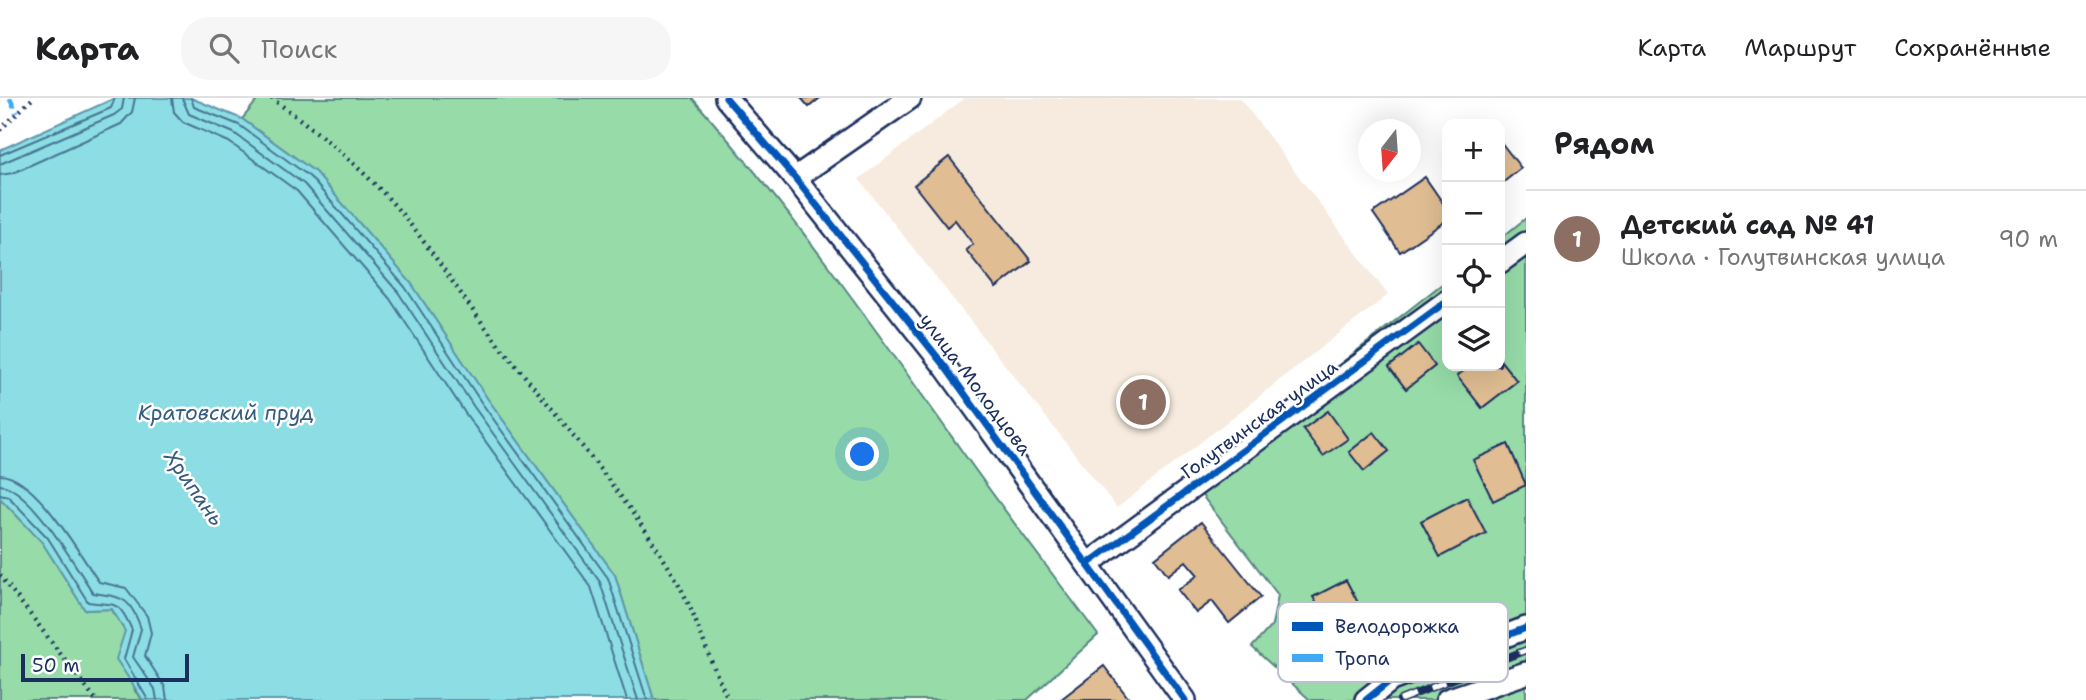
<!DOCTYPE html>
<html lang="ru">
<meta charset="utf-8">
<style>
body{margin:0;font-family:"Shantell Sans",sans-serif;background:#f6f6f6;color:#202124}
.controls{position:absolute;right:21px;top:21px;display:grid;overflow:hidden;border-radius:14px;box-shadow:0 7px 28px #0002}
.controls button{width:63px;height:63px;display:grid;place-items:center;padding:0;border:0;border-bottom:2px solid #e0e0e0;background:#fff;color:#202124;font:35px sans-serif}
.compass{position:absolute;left:1358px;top:21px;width:63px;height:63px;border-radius:50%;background:#fff;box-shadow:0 7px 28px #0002;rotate:197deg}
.scale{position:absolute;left:21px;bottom:18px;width:168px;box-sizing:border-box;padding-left:7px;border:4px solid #1b2f5e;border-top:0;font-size:19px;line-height:24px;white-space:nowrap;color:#1b2f5e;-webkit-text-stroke:5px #fff;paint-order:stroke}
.you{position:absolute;left:863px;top:357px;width:24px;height:24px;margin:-18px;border:5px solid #fff;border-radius:50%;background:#1a73e8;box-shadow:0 0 0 10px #1a73e833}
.badge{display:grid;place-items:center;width:46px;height:46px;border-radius:50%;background:#1b2f5e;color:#fff;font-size:23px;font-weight:700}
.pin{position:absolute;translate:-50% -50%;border:4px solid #fff;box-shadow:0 2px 7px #0006}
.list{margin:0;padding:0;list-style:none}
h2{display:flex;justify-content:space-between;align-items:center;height:91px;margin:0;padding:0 28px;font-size:30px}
h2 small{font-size:23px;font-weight:400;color:#757577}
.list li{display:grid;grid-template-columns:46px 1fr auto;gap:21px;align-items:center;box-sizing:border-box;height:98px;padding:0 28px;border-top:2px solid #e0e0e0}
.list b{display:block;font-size:26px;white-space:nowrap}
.list p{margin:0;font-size:23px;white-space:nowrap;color:#757577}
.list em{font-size:23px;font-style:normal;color:#757577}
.icon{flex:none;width:38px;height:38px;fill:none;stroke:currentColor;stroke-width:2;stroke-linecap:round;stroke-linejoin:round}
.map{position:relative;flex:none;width:1526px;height:602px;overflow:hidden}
header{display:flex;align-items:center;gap:42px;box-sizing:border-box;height:98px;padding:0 35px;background:#fff;border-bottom:2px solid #e0e0e0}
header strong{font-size:33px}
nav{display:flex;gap:38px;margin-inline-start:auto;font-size:24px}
.search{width:490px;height:63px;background:#f6f6f6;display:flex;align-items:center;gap:18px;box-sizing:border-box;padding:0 24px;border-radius:28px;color:#757577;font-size:26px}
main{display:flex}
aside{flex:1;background:#fff}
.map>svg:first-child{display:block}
.built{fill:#f6ebde}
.green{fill:#96dba8;stroke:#588583;stroke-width:2}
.water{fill:#8cdee4;stroke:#5f98ae;stroke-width:2}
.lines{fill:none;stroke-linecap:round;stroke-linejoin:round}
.shore{stroke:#487594;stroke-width:2}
.building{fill:#e0bd92;stroke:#1b2f5e;stroke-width:2}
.street-casing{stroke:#1b2f5e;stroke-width:26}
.path{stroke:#1b2f5e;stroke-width:4.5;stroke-dasharray:2 5;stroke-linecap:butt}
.street{stroke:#fff;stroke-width:21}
.rail-casing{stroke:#1b2f5e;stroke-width:8}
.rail{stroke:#fff;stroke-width:5;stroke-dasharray:16;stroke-linecap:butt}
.quiet{stroke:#3fa9f5;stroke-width:5;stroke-dasharray:10 5;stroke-linecap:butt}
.cycleway-casing{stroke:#fff;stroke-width:11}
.cycleway{stroke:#0057b8;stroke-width:7}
.labels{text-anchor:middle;stroke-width:5;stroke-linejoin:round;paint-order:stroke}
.street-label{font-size:19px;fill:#1b2f5e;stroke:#fff}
.water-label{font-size:21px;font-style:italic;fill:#375b80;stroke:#fff}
.key{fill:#fff;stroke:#bbc1cf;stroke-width:2}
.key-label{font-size:19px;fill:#1b2f5e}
</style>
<header>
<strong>Карта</strong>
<div class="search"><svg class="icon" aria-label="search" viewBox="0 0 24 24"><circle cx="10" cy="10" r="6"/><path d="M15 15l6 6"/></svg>Поиск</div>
<nav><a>Карта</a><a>Маршрут</a><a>Сохранённые</a></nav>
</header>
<main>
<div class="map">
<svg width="1526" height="602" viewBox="0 0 1526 602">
<rect width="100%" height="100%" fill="#fff"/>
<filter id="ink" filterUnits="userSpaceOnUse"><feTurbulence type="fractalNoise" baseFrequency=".0143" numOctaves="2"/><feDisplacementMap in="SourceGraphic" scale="14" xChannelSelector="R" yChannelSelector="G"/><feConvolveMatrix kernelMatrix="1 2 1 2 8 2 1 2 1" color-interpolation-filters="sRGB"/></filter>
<g filter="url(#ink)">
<polygon class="built" points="965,0 1240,0 1388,197 1117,410 859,81"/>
<g class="green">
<path d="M259 0H692C790 110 874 229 959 349 1004 413 1052 475 1098 537L1027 602H654L615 477 487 300 411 185 315 74 242 21Z"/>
<polygon points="1526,120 1526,602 1310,602 1252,549 1272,527 1278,497 1191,383 1447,182 1447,268 1500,268 1500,141"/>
<polygon points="0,400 42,444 85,512 111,511 125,533 135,593 143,602 0,602"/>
</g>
<polygon class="water" points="115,0 191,0 242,21 315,74 411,185 487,300 615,477 654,602 143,602 116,561 125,533 112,511 85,512 42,444 0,400 0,52"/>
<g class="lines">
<g class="shore">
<polyline points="172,0 174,14 183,24 229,44 297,93 390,201 465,315 591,489 627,602"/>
<polyline points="182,0 189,16 234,35 304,86 398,194 474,309 600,484 638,602"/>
<polyline points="191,0 194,9 239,27 310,79 405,189 481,304 608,480 647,602"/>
<polyline points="0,57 111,10 115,0"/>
<polyline points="0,66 114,17 122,11 124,0"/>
<polyline points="0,77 13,75 121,26 132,14 135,0"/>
<path d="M0 377C36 378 80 457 99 484L126 490 147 518 151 535 145 558 165 589 167 602"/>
<path d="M0 387C30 389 77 470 93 495 121 499 130 498 141 531L133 559 155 591 157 602"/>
<path d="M0 396 8 398 48 440 88 504C117 508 118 501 132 532L124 561 148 602"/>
</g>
</g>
<g class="building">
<polygon points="801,0 820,0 809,9"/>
<polygon points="1500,43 1521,70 1500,87"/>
<polygon points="949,59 1031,163 996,190 966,152 973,146 955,122 947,129 914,87"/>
<polygon points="1425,79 1447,111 1447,122 1400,154 1373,115"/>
<polygon points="1418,246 1435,268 1406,291 1389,269"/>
<polygon points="1500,262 1517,283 1482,310 1457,278 1470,268 1500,268"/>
<polygon points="1328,313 1348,341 1323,358 1303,331"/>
<polygon points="1374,334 1389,353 1364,373 1349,354"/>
<polygon points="1508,346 1526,387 1493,403 1473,362"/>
<polygon points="1467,399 1486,435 1440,459 1421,423"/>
<polygon points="1201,424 1261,499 1229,525 1212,503 1196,515 1178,492 1198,477 1186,463 1168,477 1155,460"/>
<polygon points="1346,482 1365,518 1333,535 1313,499"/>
<polygon points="1104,568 1130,602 1060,602"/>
</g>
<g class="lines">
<g class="street-casing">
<g id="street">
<polyline points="726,0 795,80 946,270 1185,602"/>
<polyline points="795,80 910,0"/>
<polyline points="1500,164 1526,145"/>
<polyline points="1089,465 1447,203"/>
<polyline points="1366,602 1391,582 1526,530"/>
<polyline points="1447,602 1526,575"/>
</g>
</g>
<g class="path">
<path d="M271 0C312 29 354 63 388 100 429 145 462 201 500 248 560 321 624 395 673 476 697 516 707 561 729 602"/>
<polyline points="0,32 33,0"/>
<polyline points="0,477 96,602"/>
</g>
<use href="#street" class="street"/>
<g class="rail-casing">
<polyline id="rail" points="1400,602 1526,552"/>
</g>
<use href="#rail" class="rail"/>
<polyline class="quiet" points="10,0 17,15"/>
<g class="cycleway-casing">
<g id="cycleway">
<polyline points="726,0 795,80 946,270 1185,602"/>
<polyline points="1089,465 1447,203"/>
<polyline points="1366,602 1391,582 1526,530"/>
</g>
</g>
<use href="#cycleway" class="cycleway"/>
</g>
</g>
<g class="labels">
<g class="street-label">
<text transform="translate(976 286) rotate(53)" y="7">улица Молодцова</text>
<text transform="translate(1259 321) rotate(-36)" y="7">Голутвинская улица</text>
</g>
<g class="water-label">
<text x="226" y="322">Кратовский пруд</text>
<text transform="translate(194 390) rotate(55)" y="7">Хрипань</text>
</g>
</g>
<rect x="1278" y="504" width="230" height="80" rx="10" class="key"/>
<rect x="1292" y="524" width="31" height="9" fill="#0057b8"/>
<rect x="1292" y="556" width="31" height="8" fill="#3fa9f5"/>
<g class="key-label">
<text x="1335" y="535">Велодорожка</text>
<text x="1335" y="567">Тропа</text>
</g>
</svg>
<div class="controls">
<button>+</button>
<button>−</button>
<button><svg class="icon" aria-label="locate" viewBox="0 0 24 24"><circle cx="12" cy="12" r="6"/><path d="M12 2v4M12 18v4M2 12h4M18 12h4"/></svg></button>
<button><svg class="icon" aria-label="layers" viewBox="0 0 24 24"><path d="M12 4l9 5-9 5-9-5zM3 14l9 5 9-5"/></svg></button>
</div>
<svg class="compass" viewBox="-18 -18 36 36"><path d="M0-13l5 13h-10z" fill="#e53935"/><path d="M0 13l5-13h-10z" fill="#757577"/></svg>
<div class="scale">50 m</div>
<div class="you"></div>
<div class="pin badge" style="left:1143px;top:304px;background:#8d6e63">1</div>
</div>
<aside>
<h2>Рядом<small></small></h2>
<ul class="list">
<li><span class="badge" style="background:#8d6e63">1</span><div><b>Детский сад № 41</b><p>Школа · Голутвинская улица</p></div><em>90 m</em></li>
</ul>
</aside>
</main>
